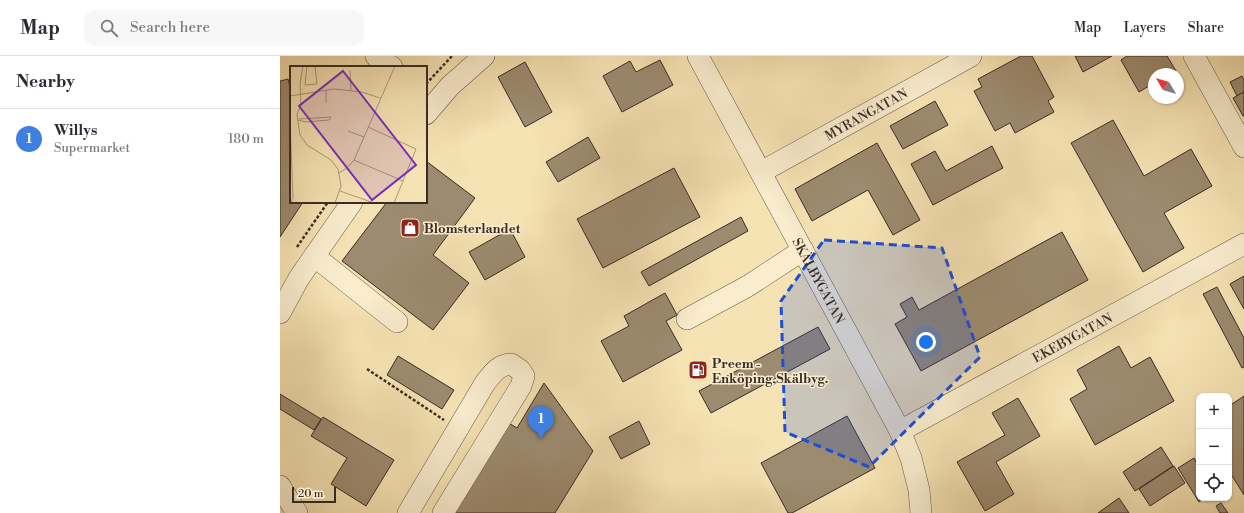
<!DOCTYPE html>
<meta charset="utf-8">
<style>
body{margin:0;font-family:"Libre Bodoni",serif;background:#f7f7f7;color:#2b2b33}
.controls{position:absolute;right:12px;bottom:12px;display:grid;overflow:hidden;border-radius:8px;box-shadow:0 1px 3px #0004}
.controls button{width:36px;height:36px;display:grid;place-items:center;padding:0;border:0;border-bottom:1px solid #e1e1e2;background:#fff;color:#2b2b33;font:20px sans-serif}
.compass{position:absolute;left:868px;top:12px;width:36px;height:36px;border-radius:50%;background:#fff;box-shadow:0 1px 3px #0004;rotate:308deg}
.scale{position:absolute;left:12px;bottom:10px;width:44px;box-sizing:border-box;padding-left:4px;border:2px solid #3a2b25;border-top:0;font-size:11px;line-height:14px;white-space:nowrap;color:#3a2b25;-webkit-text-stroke:3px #f9edce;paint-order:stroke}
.you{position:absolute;left:646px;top:286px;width:14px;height:14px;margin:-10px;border:3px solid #fff;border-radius:50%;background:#1a73e8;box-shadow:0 0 0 6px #1a73e833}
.badge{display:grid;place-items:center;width:26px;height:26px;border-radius:50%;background:#7c3aed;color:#fff;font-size:13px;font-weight:700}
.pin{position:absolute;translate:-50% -33px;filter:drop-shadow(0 1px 2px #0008)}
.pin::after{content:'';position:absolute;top:21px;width:14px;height:12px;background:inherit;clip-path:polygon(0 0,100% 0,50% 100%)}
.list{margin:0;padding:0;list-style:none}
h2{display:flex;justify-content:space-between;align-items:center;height:52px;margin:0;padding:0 16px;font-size:17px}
h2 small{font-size:13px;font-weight:400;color:#7c7c81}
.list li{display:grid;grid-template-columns:26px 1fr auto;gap:12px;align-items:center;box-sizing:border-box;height:60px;padding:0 16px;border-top:1px solid #e1e1e2}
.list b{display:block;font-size:15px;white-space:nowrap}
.list p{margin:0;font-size:13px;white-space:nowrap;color:#7c7c81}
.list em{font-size:13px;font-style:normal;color:#7c7c81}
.icon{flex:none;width:22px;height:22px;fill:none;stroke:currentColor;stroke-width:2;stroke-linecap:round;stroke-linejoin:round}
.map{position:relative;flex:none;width:964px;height:457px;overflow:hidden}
header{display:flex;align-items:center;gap:24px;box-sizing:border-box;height:56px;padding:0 20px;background:#fff;border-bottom:1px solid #e1e1e2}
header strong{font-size:19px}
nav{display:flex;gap:22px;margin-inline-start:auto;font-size:14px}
.search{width:280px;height:36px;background:#f7f7f7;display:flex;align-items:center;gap:10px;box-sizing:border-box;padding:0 14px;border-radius:12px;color:#7c7c81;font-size:15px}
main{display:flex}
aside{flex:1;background:#fff}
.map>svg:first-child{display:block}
.building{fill:#9c8b6f;stroke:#3a2b25}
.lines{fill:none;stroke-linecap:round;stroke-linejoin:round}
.minor-casing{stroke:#695949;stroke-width:22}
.path{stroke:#3a2b25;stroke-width:2.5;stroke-dasharray:3 2;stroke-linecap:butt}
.minor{stroke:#f9edce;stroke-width:21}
.marked{fill:#1d4ed8;fill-opacity:0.2;stroke:#1d4ed8;stroke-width:3;stroke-dasharray:8 5;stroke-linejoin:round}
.labels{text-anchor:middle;stroke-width:3;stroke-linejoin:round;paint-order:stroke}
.street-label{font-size:13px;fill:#3a2b25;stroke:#f9edce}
.poi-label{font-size:13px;font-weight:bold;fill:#3a2b25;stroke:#f9edce;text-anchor:start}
.inset-road{fill:none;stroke:#ab997b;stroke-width:1}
.view{fill:#7b2cbf;fill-opacity:0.15;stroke:#7b2cbf;stroke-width:2}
.inset-edge{fill:none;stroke:#3a2b25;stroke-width:2}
</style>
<header>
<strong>Map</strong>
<div class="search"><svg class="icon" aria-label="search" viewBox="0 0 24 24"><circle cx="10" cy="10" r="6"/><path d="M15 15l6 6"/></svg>Search here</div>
<nav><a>Map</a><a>Layers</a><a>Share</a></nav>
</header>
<main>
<aside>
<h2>Nearby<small></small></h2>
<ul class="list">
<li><span class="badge" style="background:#3f7fe0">1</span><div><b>Willys</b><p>Supermarket</p></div><em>180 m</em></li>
</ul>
</aside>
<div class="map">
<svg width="964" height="457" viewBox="0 0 964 457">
<rect width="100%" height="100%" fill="#f6e3b4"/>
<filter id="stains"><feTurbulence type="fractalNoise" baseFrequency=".005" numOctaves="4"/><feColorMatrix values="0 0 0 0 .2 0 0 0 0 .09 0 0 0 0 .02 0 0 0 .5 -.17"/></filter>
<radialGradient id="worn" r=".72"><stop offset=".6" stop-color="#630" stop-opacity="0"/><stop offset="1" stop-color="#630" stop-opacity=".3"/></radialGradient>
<g class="building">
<polygon points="741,0 752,0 774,41 768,45 774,56 735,77 730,67 715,75 694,35 702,31 698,23"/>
<polygon points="795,0 832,0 803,16"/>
<polygon points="847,0 887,0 896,15 890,18 874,18 874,27 859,36 841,4"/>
<polygon points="380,4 393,29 342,56 323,20 350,5 356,16"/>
<polygon points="245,6 272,56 245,71 218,21"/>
<polygon points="962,20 964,24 964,36 957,40 950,26"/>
<polygon points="8,23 10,31 11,31 11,146 23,146 0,181 0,25"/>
<polygon points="964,36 964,60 963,60 953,42"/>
<polygon points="655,45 668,69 623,93 610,70"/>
<polygon points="833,64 864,120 911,93 932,130 884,157 904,192 863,216 791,87"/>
<polygon points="308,81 320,102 278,126 266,106"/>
<polygon points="597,87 640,164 613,179 588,134 532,165 515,133"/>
<polygon points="712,90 723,112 653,149 631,108 655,95 666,115"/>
<polygon points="146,105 195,142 153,199 189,227 153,274 62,205 107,146 146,146"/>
<polygon points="394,112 420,161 323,212 297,163"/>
<polygon points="461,161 468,175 369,230 361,216"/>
<polygon points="230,173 245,201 205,224 189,196"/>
<polygon points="782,176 808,224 641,315 615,268 627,261 620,248 632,241 639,254"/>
<polygon points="964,220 964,253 950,228"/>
<polygon points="937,231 964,282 964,311 962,312 923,238"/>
<polygon points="385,237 397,259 386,265 402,294 343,326 321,285 349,270 344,260"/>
<polygon points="538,271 550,293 431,357 419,335"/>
<polygon points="839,290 851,312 870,301 894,345 815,389 790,343 807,333 797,314"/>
<polygon points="118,300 174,334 162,353 107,319"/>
<polygon points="264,327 313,395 275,457 172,457 227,366 237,372"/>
<polygon points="0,338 41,363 34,374 0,353"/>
<polygon points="964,340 964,439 949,415 949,350"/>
<polygon points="738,342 760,380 716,406 734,438 705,455 677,406 725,379 712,357"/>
<polygon points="567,360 595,412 512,457 508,457 481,407"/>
<polygon points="43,361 114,404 86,450 51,428 67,402 31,380"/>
<polygon points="359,365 370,388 341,403 329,381"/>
<polygon points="881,391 893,410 855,435 843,416"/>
<polygon points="914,402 919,411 919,442 924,442 919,446 898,412"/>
<polygon points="894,410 905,427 870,450 859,433"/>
<polygon points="839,442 849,457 818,457"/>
<polygon points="941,447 948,457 940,457 936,450"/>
</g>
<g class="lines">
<g class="minor-casing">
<g id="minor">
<polyline points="96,0 112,11"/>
<path id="s1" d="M418 0 620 375 631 402 639 434 641 457"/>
<polyline points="914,0 964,91"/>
<polyline points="146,58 170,30 204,0"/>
<path id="s2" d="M481 116 691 0"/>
<polyline points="34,200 117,266"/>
<polyline points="0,257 19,222 72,146"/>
<polyline points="407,263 468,230 523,194"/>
<path id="s3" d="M620 375 964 188"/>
<polyline points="0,430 17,457"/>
<path d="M128 457 205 327C213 317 218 309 231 308L240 314 244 320 241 330 163 457"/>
</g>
</g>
<g class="path">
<polyline points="146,28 172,0"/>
<polyline points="17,191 48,146"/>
<polyline points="87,313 164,364"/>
</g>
<use href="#minor" class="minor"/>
</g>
<path class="marked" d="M544 184 662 192 700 301 589 411 505 376 501 245Z"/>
<defs>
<g id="shop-square" transform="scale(1)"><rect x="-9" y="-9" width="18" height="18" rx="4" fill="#8f2418" stroke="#f9edce"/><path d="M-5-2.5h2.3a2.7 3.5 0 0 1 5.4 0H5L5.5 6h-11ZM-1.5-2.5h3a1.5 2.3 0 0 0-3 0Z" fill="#fff"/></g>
<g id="fuel-square" transform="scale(1)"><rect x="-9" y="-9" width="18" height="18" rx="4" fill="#8f2418" stroke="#f9edce"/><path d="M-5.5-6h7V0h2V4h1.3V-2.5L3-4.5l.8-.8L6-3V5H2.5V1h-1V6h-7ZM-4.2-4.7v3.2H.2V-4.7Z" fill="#fff"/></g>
</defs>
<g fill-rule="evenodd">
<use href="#shop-square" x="130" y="172"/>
<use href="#fuel-square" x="418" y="314"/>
</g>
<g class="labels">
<g class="street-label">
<text dy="5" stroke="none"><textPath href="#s2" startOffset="120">MYRANGATAN</textPath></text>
<text dy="5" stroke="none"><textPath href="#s1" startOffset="255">SKÄLBYGATAN</textPath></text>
<text dy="5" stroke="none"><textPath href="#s3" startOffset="196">EKEBYGATAN</textPath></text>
</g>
<g class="poi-label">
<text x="144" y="177">Blomsterlandet</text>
<text x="432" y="312">Preem -<tspan x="432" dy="15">Enköping,Skälbyg.</tspan></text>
</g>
</g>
<g transform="translate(10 10)">
<rect width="137" height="137" fill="#f6e3b4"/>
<path class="inset-road" d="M13 0 10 18 11 38 7 49 10 69 17 79 41 94 48 103 51 120 45 137M17 0 15 19 27 18 25 0M60 4 61 24M0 30 44 23 72 26 90 32M36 37V24M8 54 16 56 39 54 41 51 9 53M0 55 3 132 0 137M78 61 126 83 104 137M58 65 74 71M64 94 113 115M49 107 57 102 64 94 105 0M50 125 84 137M1 136 13 137"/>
<path class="view" d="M53 5 126 99 82 134 9 40Z"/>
<rect width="137" height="137" class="inset-edge"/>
</g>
<rect width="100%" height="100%" filter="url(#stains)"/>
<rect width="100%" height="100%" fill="url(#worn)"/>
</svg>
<div class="controls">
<button>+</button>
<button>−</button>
<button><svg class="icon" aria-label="locate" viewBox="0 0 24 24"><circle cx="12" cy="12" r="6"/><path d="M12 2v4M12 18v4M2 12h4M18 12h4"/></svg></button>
</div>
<svg class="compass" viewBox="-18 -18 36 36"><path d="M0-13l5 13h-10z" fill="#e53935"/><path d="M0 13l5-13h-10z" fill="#7c7c81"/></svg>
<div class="scale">20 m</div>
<div class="you"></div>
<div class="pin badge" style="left:261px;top:383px;background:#3f7fe0">1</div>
</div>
</main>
